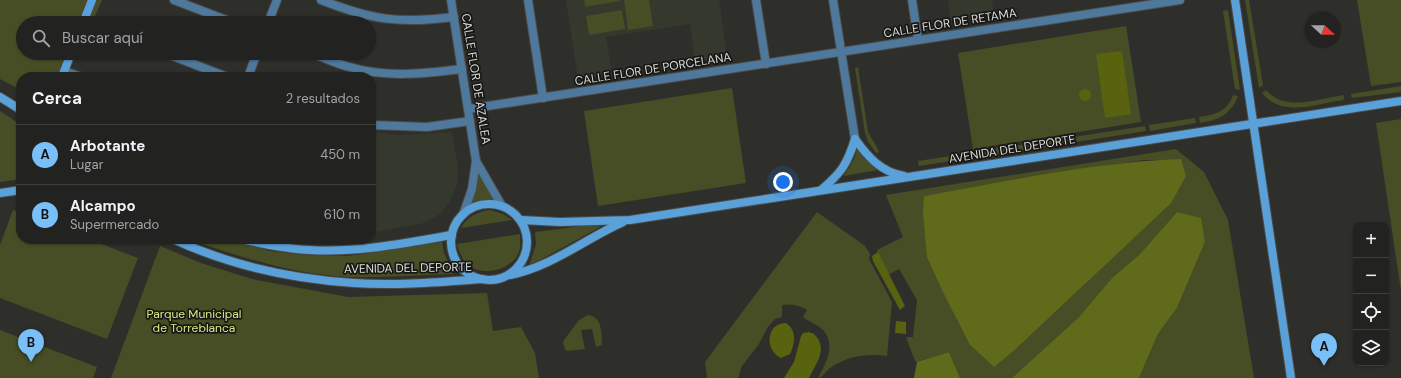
<!DOCTYPE html>
<html lang="es">
<meta charset="utf-8">
<style>
body{margin:0;font-family:"DM Sans",sans-serif;background:#2e2f2d;color:#f1f3f6}
.controls{position:absolute;right:12px;bottom:12px;display:grid;overflow:hidden;border-radius:8px;box-shadow:0 1px 3px #0004}
.controls button{width:36px;height:36px;display:grid;place-items:center;padding:0;border:0;border-bottom:1px solid #3f403e;background:#222320;color:#f1f3f6;font:20px sans-serif}
.compass{position:absolute;left:1305px;top:12px;width:36px;height:36px;border-radius:50%;background:#222320;box-shadow:0 1px 3px #0004;rotate:111deg}
.you{position:absolute;left:783px;top:182px;width:14px;height:14px;margin:-10px;border:3px solid #fff;border-radius:50%;background:#1a73e8;box-shadow:0 0 0 6px #1a73e833}
.badge{display:grid;place-items:center;width:26px;height:26px;border-radius:50%;background:#79bff8;color:#111;font-size:13px;font-weight:700}
.pin{position:absolute;translate:-50% -33px;filter:drop-shadow(0 1px 2px #0008)}
.pin::after{content:'';position:absolute;top:21px;width:14px;height:12px;background:inherit;clip-path:polygon(0 0,100% 0,50% 100%)}
.list{margin:0;padding:0;list-style:none}
h2{display:flex;justify-content:space-between;align-items:center;height:52px;margin:0;padding:0 16px;font-size:17px}
h2 small{font-size:13px;font-weight:400;color:#a2a4a5}
.list li{display:grid;grid-template-columns:26px 1fr auto;gap:12px;align-items:center;box-sizing:border-box;height:60px;padding:0 16px;border-top:1px solid #3f403e}
.list b{display:block;font-size:15px;white-space:nowrap}
.list p{margin:0;font-size:13px;white-space:nowrap;color:#a2a4a5}
.list em{font-size:13px;font-style:normal;color:#a2a4a5}
.icon{flex:none;width:22px;height:22px;fill:none;stroke:currentColor;stroke-width:2;stroke-linecap:round;stroke-linejoin:round}
.map{position:relative;flex:none;width:1401px;height:378px;overflow:hidden}
.search{position:absolute;background:#222320;box-shadow:0 1px 3px #0004;left:16px;top:16px;width:360px;height:44px;display:flex;align-items:center;gap:10px;box-sizing:border-box;padding:0 14px;border-radius:22px;color:#a2a4a5;font-size:15px}
.panel{position:absolute;background:#222320;box-shadow:0 1px 3px #0004;left:16px;top:72px;width:360px;height:172px;border-radius:16px}
.map>svg:first-child{display:block}
.built{fill:#35382d}
.green{fill:#474e25;fill-rule:evenodd}
.forest{fill:#606a1b}
.water{fill:#58620f}
.lines{fill:none;stroke-linecap:round;stroke-linejoin:round}
.street-casing{stroke:#4a4b47;stroke-width:10}
.secondary-casing{stroke:#4a4b47;stroke-width:10}
.street{stroke:#4e789c;stroke-width:8}
.secondary{stroke:#5aa1da;stroke-width:8}
.labels{text-anchor:middle;stroke-width:3.5;stroke-linejoin:round;paint-order:stroke}
.street-label{font-size:12px;fill:#dbdcd9;stroke:#171715}
.park-label{font-size:12px;fill:#daeb82;stroke:#171715}
</style>
<div class="map">
<svg width="1401" height="378" viewBox="0 0 1401 378">
<rect width="100%" height="100%" fill="#2e2f2b"/>
<g class="built">
<polygon points="566,0 719,0 727,56 695,61 690,24 606,37 612,74 578,79"/>
<polygon points="948,0 992,0 994,15 951,22"/>
<polygon points="371,132 399,135 452,132 458,168 457,185 450,201 440,214 424,223 371,233"/>
</g>
<g class="green">
<polygon points="0,0 87,0 78,23 23,23 23,53 66,53 57,77 21,77 21,90 0,79"/>
<polygon points="96,0 102,0 93,21 90,16"/>
<polygon points="584,0 620,0 620,1 585,7"/>
<polygon points="624,0 649,0 653,26 628,30"/>
<polygon points="1245,0 1249,0 1263,85 1259,88"/>
<polygon points="1357,0 1401,0 1401,82 1371,86"/>
<polygon points="622,10 625,29 589,35 586,16"/>
<polygon points="1228,10 1239,83 1240,90 1235,89 1223,11"/>
<polygon points="1126,26 1141,122 973,149 958,53"/>
<polygon points="858,67 868,132 879,151 877,154 868,142 865,133 855,68"/>
<polygon points="1401,86 1401,92 1352,98 1351,94"/>
<polygon points="732,88 746,183 598,206 584,111"/>
<path d="M1266 90C1285 112 1318 99 1344 95V98L1343 100C1316 104 1282 118 1262 93Z"/>
<path d="M1233 95 1238 96C1231 115 1218 120 1200 123L1199 117C1215 115 1228 111 1233 95Z"/>
<polygon points="0,111 21,125 21,179 0,182"/>
<polygon points="1195,118 1196,123 1150,131 1149,125"/>
<polygon points="1401,119 1401,291 1376,123"/>
<polygon points="1145,126 1146,131 969,159 968,153"/>
<polygon points="857,148 864,158 878,170 844,176 854,159"/>
<path d="M1176 149 1204 172 1228 220 1254 378H1139L1158 334 1177 308 1205 242 1200 218 1177 212 1140 254 1112 278 1079 317 1012 378H960L949 352 917 362 915 361 906 337H913L917 300 899 269 888 275 880 260 877 250 903 237 886 195ZM1144 160H1181L1084 285 1017 348 993 366 970 345 924 196 1062 172Z"/>
<polygon points="964,154 964,159 919,166 918,161"/>
<polygon points="478,173 479,173 494,200 482,200 471,203"/>
<polygon points="13,210 21,213 21,239 88,239 138,258 107,339 0,298 0,245"/>
<path d="M490 210 503 214 512 220 461 228C468 216 477 212 490 210Z"/>
<path d="M817 212 865 246 870 254 869 259 892 302 887 356C868 353 846 356 830 368 825 372 823 377 818 378 826 363 837 344 822 329 816 324 809 322 803 317L807 310C800 305 791 304 782 305V317L775 319 767 328 759 344 742 366 738 378H707L705 362Z"/>
<polygon points="598,224 600,227 529,266 536,244 535,232"/>
<path d="M520 234C520 240 521 247 519 252 512 270 483 277 468 265 462 260 459 251 457 244Z"/>
<path d="M188 239H224L270 251 309 255 348 256 442 242 444 253 454 274C419 275 383 278 348 277 292 274 240 257 188 239Z"/>
<polygon points="160,246 201,263 252,279 348,297 487,293 493,331 521,327 535,353 539,378 111,378"/>
<path d="M588 315C602 316 602 334 602 345L596 347 592 329 581 330 585 349 566 351 563 343 564 340 579 320Z"/>
<polygon points="0,330 97,367 93,378 0,378"/>
</g>
<g class="forest">
<path d="M1181 159 1186 176 1171 203 1017 348 994 367 970 345 942 290 927 257 923 213 924 196C1009 181 1094 162 1181 159Z"/>
<polygon points="1177,212 1201,218 1205,242 1177,308 1158,334 1139,378 1012,378 1079,317 1112,278 1140,254"/>
<polygon points="949,352 960,378 914,378 917,362"/>
</g>
<g class="water">
<polygon points="1122,51 1131,114 1105,118 1096,54"/>
<circle cx="1085" cy="95" r="6"/>
<polygon points="878,252 905,306 900,310 873,261 872,256"/>
<polygon points="896,321 906,322 906,334 895,333"/>
<path d="M786 323C797 330 795 344 790 354L781 358C764 350 766 323 786 323Z"/>
<path d="M809 332 814 334C829 349 816 363 809 378H784L794 362 801 336 803 333Z"/>
</g>
<g class="lines">
<g class="street-casing">
<g id="street">
<polyline points="174,0 234,23"/>
<path d="M321 0C372 20 399 24 454 17"/>
<polyline points="451,0 476,161 472,189 463,215"/>
<polyline points="528,0 543,98"/>
<polyline points="756,0 766,64"/>
<polyline points="833,0 855,139"/>
<polyline points="912,0 918,40"/>
<polyline points="268,23 277,0"/>
<polyline points="165,53 227,77"/>
<path d="M311 53C323 57 334 63 346 66 384 78 423 74 462 69"/>
<polyline points="64,71 81,77"/>
<polyline points="248,77 257,53"/>
<polyline points="468,109 1180,0"/>
<polyline points="371,125 427,127 470,121"/>
<polyline points="476,161 502,206"/>
</g>
</g>
<g class="secondary-casing">
<g id="secondary">
<polyline points="1235,0 1291,378"/>
<polyline points="83,23 92,0"/>
<polyline points="62,77 71,53"/>
<polyline points="0,97 21,110"/>
<path d="M855 139C868 157 881 172 904 176"/>
<path d="M821 190C841 173 847 165 855 139"/>
<polyline points="0,193 21,190"/>
<circle cx="489" cy="242" r="38"/>
<polyline points="521,220 560,222 630,220 1401,101"/>
<path d="M173 239C229 265 293 279 354 283 394 286 441 282 482 279"/>
<path d="M241 239C263 244 286 249 310 250 358 253 405 243 452 235"/>
<path d="M510 275C551 267 585 239 623 222"/>
</g>
</g>
<use href="#street" class="street"/>
<use href="#secondary" class="secondary"/>
</g>
<g class="labels">
<g class="street-label">
<text transform="translate(950 23) rotate(-9)" y="4">CALLE FLOR DE RETAMA</text>
<text transform="translate(653 69) rotate(-9)" y="4">CALLE FLOR DE PORCELANA</text>
<text transform="translate(476 79) rotate(81)" y="4">CALLE FLOR DE AZALEA</text>
<text transform="translate(1012 149) rotate(-9)" y="4">AVENIDA DEL DEPORTE</text>
<text transform="translate(408 268) rotate(-1)" y="4">AVENIDA DEL DEPORTE</text>
</g>
<g class="park-label">
<text x="194" y="318">Parque Municipal<tspan x="194" dy="14">de Torreblanca</tspan></text>
</g>
</g>
</svg>
<div class="controls">
<button>+</button>
<button>−</button>
<button><svg class="icon" aria-label="locate" viewBox="0 0 24 24"><circle cx="12" cy="12" r="6"/><path d="M12 2v4M12 18v4M2 12h4M18 12h4"/></svg></button>
<button><svg class="icon" aria-label="layers" viewBox="0 0 24 24"><path d="M12 4l9 5-9 5-9-5zM3 14l9 5 9-5"/></svg></button>
</div>
<svg class="compass" viewBox="-18 -18 36 36"><path d="M0-13l5 13h-10z" fill="#e53935"/><path d="M0 13l5-13h-10z" fill="#a2a4a5"/></svg>
<div class="you"></div>
<div class="pin badge" style="left:1324px;top:366px">A</div>
<div class="pin badge" style="left:31px;top:362px">B</div>
<div class="search"><svg class="icon" aria-label="search" viewBox="0 0 24 24"><circle cx="10" cy="10" r="6"/><path d="M15 15l6 6"/></svg>Buscar aquí</div>
<section class="panel">
<h2>Cerca<small>2 resultados</small></h2>
<ul class="list">
<li><span class="badge">A</span><div><b>Arbotante</b><p>Lugar</p></div><em>450 m</em></li>
<li><span class="badge">B</span><div><b>Alcampo</b><p>Supermercado</p></div><em>610 m</em></li>
</ul>
</section>
</div>
